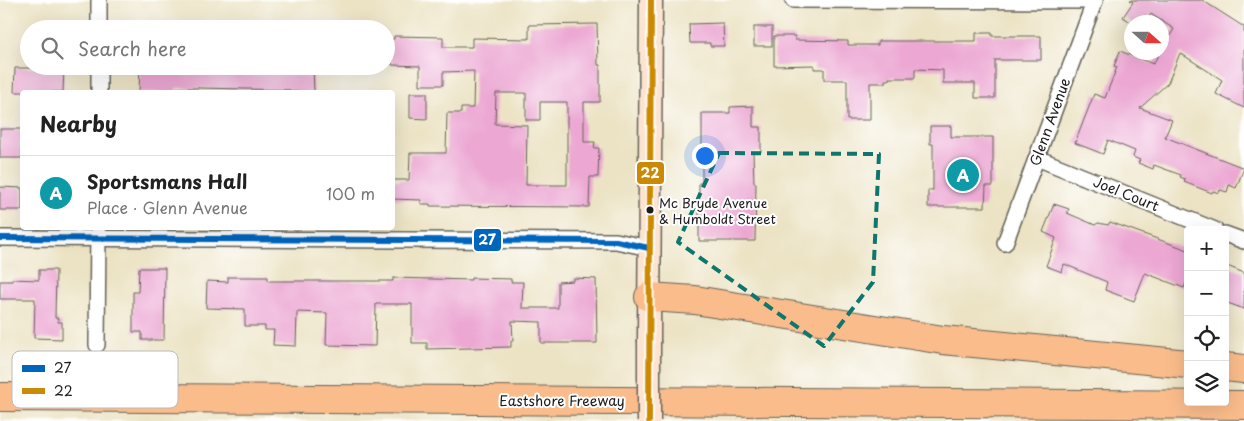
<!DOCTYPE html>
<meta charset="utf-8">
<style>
body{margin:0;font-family:"Playpen Sans",sans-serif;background:#f6f6f6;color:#222}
.controls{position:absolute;right:15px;bottom:15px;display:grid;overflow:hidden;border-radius:5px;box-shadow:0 5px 20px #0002}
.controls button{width:45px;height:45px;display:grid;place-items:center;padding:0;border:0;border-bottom:1px solid #e0e0e0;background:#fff;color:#222;font:25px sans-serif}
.compass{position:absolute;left:1124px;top:15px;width:45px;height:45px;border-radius:50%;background:#fff;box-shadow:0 5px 20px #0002;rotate:111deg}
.you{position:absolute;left:704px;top:155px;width:18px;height:18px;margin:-12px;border:4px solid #fff;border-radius:50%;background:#1a73e8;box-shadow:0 0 0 8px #1a73e833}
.badge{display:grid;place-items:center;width:32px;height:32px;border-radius:50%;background:#7c3aed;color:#fff;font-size:16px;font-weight:700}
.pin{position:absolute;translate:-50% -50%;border:2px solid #fff;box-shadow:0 1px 5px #0006}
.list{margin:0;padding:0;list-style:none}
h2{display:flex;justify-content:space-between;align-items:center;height:65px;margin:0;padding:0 20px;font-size:21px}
h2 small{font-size:16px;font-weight:400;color:#767676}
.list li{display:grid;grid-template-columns:32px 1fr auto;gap:15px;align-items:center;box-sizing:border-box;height:75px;padding:0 20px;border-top:1px solid #e0e0e0}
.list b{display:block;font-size:19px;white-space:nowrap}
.list p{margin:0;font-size:16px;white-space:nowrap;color:#767676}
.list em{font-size:16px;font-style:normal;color:#767676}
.icon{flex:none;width:28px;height:28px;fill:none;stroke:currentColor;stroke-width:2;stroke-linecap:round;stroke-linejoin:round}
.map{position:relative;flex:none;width:1244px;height:421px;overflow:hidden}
.search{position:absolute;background:#fff;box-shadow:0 5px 20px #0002;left:20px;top:20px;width:375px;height:55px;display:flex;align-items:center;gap:12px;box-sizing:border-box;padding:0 18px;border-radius:28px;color:#767676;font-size:19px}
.panel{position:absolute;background:#fff;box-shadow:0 5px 20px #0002;left:20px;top:90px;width:375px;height:140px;border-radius:5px}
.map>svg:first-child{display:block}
.building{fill:#eca7d3;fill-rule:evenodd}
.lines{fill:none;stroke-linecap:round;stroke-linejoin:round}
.minor-casing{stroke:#656257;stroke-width:18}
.secondary-casing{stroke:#656257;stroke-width:25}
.motorway-casing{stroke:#656257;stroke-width:30}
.minor{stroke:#fff;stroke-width:15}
.secondary{stroke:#fde4d1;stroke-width:22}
.motorway{stroke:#fabc8b;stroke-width:28}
.secondary-bridge-casing{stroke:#656257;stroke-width:25;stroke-linecap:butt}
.secondary-bridge{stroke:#fde4d1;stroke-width:22}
.bus-1-casing{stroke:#fff;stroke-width:10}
.bus-2-casing{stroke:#fff;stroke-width:10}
.bus-1{stroke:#0065bd;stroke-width:6}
.bus-2{stroke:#cb8a06;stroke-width:6}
.marked{fill:none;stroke:#0f766e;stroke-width:4;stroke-dasharray:10 6;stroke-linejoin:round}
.bus-dot{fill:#1c1c1c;stroke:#fff;stroke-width:2}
.labels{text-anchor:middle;stroke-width:4;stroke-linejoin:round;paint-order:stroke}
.bus-label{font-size:13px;fill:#1c1c1c;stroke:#fff;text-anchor:start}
.street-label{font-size:14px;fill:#1c1c1c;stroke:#fff}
.key{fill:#fff;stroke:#bbb;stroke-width:1}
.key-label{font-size:14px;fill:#1c1c1c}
.line-badge{stroke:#fff;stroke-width:2}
.badge-label{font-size:14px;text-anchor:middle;font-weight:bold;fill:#fff}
</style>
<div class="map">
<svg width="1244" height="421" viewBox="0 0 1244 421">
<rect width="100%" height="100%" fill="#fff"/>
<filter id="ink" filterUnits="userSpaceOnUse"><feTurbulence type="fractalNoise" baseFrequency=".02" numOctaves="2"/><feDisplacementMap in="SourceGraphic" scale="10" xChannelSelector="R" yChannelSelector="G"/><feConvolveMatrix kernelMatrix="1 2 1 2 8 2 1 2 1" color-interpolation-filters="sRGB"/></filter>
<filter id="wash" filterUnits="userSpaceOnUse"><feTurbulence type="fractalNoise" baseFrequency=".0096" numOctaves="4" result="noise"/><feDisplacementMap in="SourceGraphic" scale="20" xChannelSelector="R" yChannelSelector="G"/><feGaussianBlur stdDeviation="1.12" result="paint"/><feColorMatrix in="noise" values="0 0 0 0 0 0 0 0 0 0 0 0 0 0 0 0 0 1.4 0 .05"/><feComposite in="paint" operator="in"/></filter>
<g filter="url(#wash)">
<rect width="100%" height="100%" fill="#ece3c4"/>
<g id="blocks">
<g class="building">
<polygon points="1130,0 1202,0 1244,27 1244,108 1216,94 1222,80 1180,53 1168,83 1140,108 1172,120 1165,137 1244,168 1236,188 1229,185 1227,192 1220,190 1219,193 1213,191 1212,193 1184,182 1185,179 1180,177 1181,175 1154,165 1153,169 1138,163 1140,160 1133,157 1135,151 1108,140 1103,154 1075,143 1094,94 1105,98 1117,67 1114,66 1120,51 1153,64 1174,29 1151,14 1145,22 1132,23 1123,17 1133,2"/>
<polygon points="723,23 724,46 710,46 710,43 690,43 689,24"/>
<path d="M597 24 598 65H600V102H584V142H595L594 148H599L598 177H590L589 207 430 206V204H421V200L392 199V180H409L410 153H446L447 113H461V108H473L474 71 443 72V85H420V66L392 65V60H386V39H394V36L443 37V47H472V38L529 39V25ZM496 93H526V120H540V102H567V185H526L527 125 495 124Z"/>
<rect x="754" y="27" width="18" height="19"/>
<polygon points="976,33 992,33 992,36 1041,36 1041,60 995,60 995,98 975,98 975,83 943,83 943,70 915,69 915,78 889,78 889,80 885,80 885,83 870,83 870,120 847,120 847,80 824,80 824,69 814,69 814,65 774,66 774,36 795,36 795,40 848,41 848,45 878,45 878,41 976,41"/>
<polygon points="140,66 313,66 314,92 290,92 290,90 199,88 176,88 176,92 139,92"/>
<polygon points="15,68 64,68 63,92 14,92"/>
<polygon points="410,93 427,93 427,119 410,118"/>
<polygon points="753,106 753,127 761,127 761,152 753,152 754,183 756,183 755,241 699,241 699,183 702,183 702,113 730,113 730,107"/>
<polygon points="930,126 951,126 951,137 993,137 993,186 986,186 985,207 928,207 928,190 933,190 933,144 930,144"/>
<rect x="0" y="129" width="22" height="29"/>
<polygon points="0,187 22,188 22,210 0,210"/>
<polygon points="1054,204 1069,209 1067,213 1095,225 1098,223 1108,225 1110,222 1188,250 1188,278 1184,288 1145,273 1134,301 1105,290 1107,282 1064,264 1062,272 1046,266 1056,238 1043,232"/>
<polygon points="1225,265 1244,273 1244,309 1225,302"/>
<polygon points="139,268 165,268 164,340 142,340 142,332 133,332 133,292 138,292"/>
<polygon points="39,270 56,270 55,318 58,318 58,322 62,322 62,339 34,338 35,299 0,299 0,281 12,281 12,279 39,280"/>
<polygon points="228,277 268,277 268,281 393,281 393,278 471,280 471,278 511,279 511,282 523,282 522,308 558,308 558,282 573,281 573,278 596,279 597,343 541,343 541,322 512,321 513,341 511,341 511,347 427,349 427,343 412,343 412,304 376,304 375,346 326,345 327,313 297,312 296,346 273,345 274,330 265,330 265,326 245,326 245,309 206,308 207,281 228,282"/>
</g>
</g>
</g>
<g filter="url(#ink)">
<use href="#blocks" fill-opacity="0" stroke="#656257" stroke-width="1"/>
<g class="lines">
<g class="minor-casing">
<g id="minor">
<polyline points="793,0 1095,1"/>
<polyline points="99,29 99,0"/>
<polyline points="99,92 99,66"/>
<polyline points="1037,158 1215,230"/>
<polyline points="1225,234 1244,241"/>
<polyline points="0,238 616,241 649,248"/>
<polyline points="1005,243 1095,0"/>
<polyline points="97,345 98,229"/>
</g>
</g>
<g class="secondary-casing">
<polyline id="secondary" points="649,340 651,0"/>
</g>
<g class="motorway-casing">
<g id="motorway">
<polyline points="649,297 695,300 943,340 1188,364"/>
<polyline points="1225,367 1244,369"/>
<polyline points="0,397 1244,405"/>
</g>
</g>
<use href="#minor" class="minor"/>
<use href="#secondary" class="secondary"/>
<use href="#motorway" class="motorway"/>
<g class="secondary-bridge-casing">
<polyline id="secondary-bridge" points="649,340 649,421"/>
</g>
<use href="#secondary-bridge" class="secondary-bridge"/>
<g class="bus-1-casing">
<polyline id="bus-1" points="0,238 616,241 649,248"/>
</g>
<g class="bus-2-casing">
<polyline id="bus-2" points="649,421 651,0"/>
</g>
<use href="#bus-1" class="bus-1"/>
<use href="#bus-2" class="bus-2"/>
</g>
</g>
<path class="marked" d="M719 153 879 154 873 282 824 346 678 242Z"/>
<circle class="bus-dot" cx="650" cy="210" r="4.5"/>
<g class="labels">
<g class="bus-label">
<text x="659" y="208">Mc Bryde Avenue<tspan x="659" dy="16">&amp; Humboldt Street</tspan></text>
</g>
<g class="street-label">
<text transform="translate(1050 122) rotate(-70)" y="5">Glenn Avenue</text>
<text transform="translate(1126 194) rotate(22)" y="5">Joel Court</text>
<text x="562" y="406">Eastshore Freeway</text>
</g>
</g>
<rect x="12" y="351" width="166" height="57" rx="8" class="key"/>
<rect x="22" y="365" width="23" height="7" fill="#0065bd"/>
<rect x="22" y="388" width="23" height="6" fill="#cb8a06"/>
<g class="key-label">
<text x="54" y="373">27</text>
<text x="54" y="396">22</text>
</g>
<g class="line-badge">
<rect x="636" y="161" width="29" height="24" rx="5" fill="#cb8a06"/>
<rect x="473" y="228" width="29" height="24" rx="5" fill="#0065bd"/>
</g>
<g class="badge-label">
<text x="650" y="178">22</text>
<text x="487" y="245">27</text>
</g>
</svg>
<div class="controls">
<button>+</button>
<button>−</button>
<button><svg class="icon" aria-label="locate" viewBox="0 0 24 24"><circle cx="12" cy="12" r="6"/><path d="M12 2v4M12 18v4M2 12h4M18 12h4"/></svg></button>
<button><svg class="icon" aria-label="layers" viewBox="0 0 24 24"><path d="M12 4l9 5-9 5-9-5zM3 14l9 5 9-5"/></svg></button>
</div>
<svg class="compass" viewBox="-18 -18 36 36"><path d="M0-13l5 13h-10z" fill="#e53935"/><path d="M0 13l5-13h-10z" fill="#767676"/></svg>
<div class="you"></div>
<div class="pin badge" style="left:963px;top:175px;background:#0f9aa8">A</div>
<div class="search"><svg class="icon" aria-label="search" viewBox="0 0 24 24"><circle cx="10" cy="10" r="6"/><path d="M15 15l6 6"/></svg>Search here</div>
<section class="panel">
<h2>Nearby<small></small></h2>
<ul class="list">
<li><span class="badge" style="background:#0f9aa8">A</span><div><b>Sportsmans Hall</b><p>Place · Glenn Avenue</p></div><em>100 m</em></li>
</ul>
</section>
</div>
